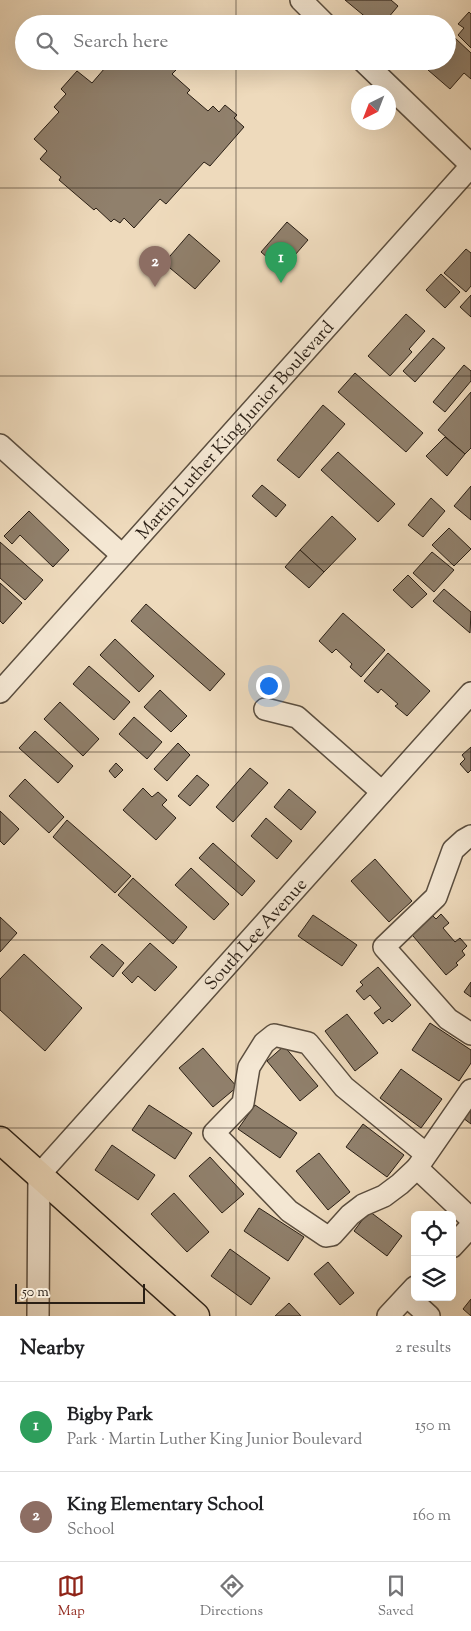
<!DOCTYPE html>
<meta charset="utf-8">
<style>
body{margin:0;font-family:"Sorts Mill Goudy",serif;background:#f2f2f2;color:#202124}
.controls{position:absolute;right:15px;bottom:15px;display:grid;overflow:hidden;border-radius:8px;box-shadow:0 5px 20px #0002}
.controls button{width:45px;height:45px;display:grid;place-items:center;padding:0;border:0;border-bottom:1px solid #e0e0e0;background:#fff;color:#202124;font:25px sans-serif}
.compass{position:absolute;left:351px;top:85px;width:45px;height:45px;border-radius:50%;background:#fff;box-shadow:0 5px 20px #0002;rotate:222deg}
.scale{position:absolute;left:15px;bottom:12px;width:130px;box-sizing:border-box;padding-left:5px;border:2px solid #2a1f15;border-top:0;font-size:14px;line-height:18px;white-space:nowrap;color:#2a1f15;-webkit-text-stroke:4px #f4e7d3;paint-order:stroke}
.you{position:absolute;left:268px;top:685px;width:18px;height:18px;margin:-12px;border:4px solid #fff;border-radius:50%;background:#1a73e8;box-shadow:0 0 0 8px #1a73e833}
.badge{display:grid;place-items:center;width:32px;height:32px;border-radius:50%;background:#8f2418;color:#fff;font-size:16px;font-weight:700}
.pin{position:absolute;translate:-50% -41px;filter:drop-shadow(0 1px 2px #0008)}
.pin::after{content:'';position:absolute;top:26px;width:18px;height:15px;background:inherit;clip-path:polygon(0 0,100% 0,50% 100%)}
.list{margin:0;padding:0;list-style:none}
h2{display:flex;justify-content:space-between;align-items:center;height:65px;margin:0;padding:0 20px;font-size:21px}
h2 small{font-size:16px;font-weight:400;color:#757577}
.list li{display:grid;grid-template-columns:32px 1fr auto;gap:15px;align-items:center;box-sizing:border-box;height:90px;padding:0 20px;border-top:1px solid #e0e0e0}
.list b{display:block;font-size:19px;white-space:nowrap}
.list p{margin:0;font-size:16px;white-space:nowrap;color:#757577}
.list em{font-size:16px;font-style:normal;color:#757577}
.icon{flex:none;width:28px;height:28px;fill:none;stroke:currentColor;stroke-width:2;stroke-linecap:round;stroke-linejoin:round}
.map{position:relative;flex:none;width:471px;height:1316px;overflow:hidden}
.search{position:absolute;background:#fff;box-shadow:0 5px 20px #0002;left:15px;right:15px;top:15px;height:55px;display:flex;align-items:center;gap:12px;box-sizing:border-box;padding:0 18px;border-radius:28px;color:#757577;font-size:19px}
.sheet{height:245px;background:#fff}
nav{display:flex;justify-content:space-around;align-items:center;box-sizing:border-box;height:70px;border-top:1px solid #e0e0e0;background:#fff;font-size:14px;color:#757577}
nav a{display:grid;justify-items:center;gap:2px}
nav .on{color:#8f2418}
.map>svg:first-child{display:block}
.building{fill:#90806c;stroke:#2a1f15}
.lines{fill:none;stroke-linecap:round;stroke-linejoin:round}
.minor-casing{stroke:#5b4e3f;stroke-width:24}
.major-casing{stroke:#2a1f15;stroke-width:29}
.minor{stroke:#f4e7d3;stroke-width:21}
.major{stroke:#eedabc;stroke-width:26}
.grid{fill:none;stroke:#2a1f15;stroke-width:1;stroke-opacity:0.55}
.labels{text-anchor:middle;stroke-width:5;stroke-linejoin:round;paint-order:stroke}
.street-label{font-size:18px;fill:#2a1f15;stroke:#f4e7d3}
</style>
<div class="map">
<svg width="471" height="1316" viewBox="0 0 471 1316">
<rect width="100%" height="100%" fill="#eedabc"/>
<filter id="stains"><feTurbulence type="fractalNoise" baseFrequency=".004" numOctaves="4"/><feColorMatrix values="0 0 0 0 .2 0 0 0 0 .09 0 0 0 0 .02 0 0 0 .5 -.17"/></filter>
<radialGradient id="worn" r=".72"><stop offset=".6" stop-color="#630" stop-opacity="0"/><stop offset="1" stop-color="#630" stop-opacity=".3"/></radialGradient>
<g class="building">
<polygon points="345,0 391,0 398,6 383,24 374,24"/>
<polygon points="469,12 471,14 471,48 458,35 464,28 458,24"/>
<polygon points="455,38 471,53 471,79 464,73 450,89 428,70 436,61 447,61 447,48"/>
<polygon points="111,61 166,61 176,70 172,74 190,90 187,93 208,111 213,106 219,112 225,105 237,115 234,118 244,127 210,166 204,162 166,204 160,199 134,228 124,218 120,223 114,219 111,222 96,208 94,210 59,180 61,177 40,159 47,151 34,139 59,112 54,107 66,94 61,89 77,71 92,83"/>
<polygon points="287,222 308,240 282,270 261,252"/>
<polygon points="189,234 220,261 195,289 164,263"/>
<polygon points="466,249 471,253 471,286 466,292 444,273"/>
<polygon points="441,274 460,292 445,308 426,290"/>
<polygon points="471,295 471,317 460,307"/>
<polygon points="406,314 425,331 409,349 412,352 390,376 368,356"/>
<polygon points="433,338 445,348 415,382 403,371"/>
<polygon points="464,365 471,371 471,381 445,412 433,402"/>
<polygon points="355,373 423,433 406,452 338,392"/>
<polygon points="471,392 471,448 465,454 438,430"/>
<polygon points="323,405 345,424 299,478 277,460"/>
<polygon points="445,437 465,454 447,476 426,456"/>
<polygon points="338,452 395,504 378,522 321,470"/>
<polygon points="262,485 286,505 276,517 252,496"/>
<polygon points="471,486 471,520 454,506"/>
<polygon points="431,498 445,511 423,537 408,525"/>
<polygon points="29,511 69,550 53,567 20,535 12,544 4,536"/>
<polygon points="332,516 356,539 324,572 300,550"/>
<polygon points="449,528 471,549 454,566 432,545"/>
<polygon points="0,542 43,580 25,600 0,578"/>
<polygon points="300,550 324,572 309,588 285,567"/>
<polygon points="432,552 454,570 434,592 413,573"/>
<polygon points="408,575 427,594 412,608 393,590"/>
<polygon points="0,583 22,603 3,624 0,621"/>
<polygon points="444,589 471,612 470,633 433,601"/>
<polygon points="146,604 225,674 210,691 131,621"/>
<polygon points="343,613 385,650 361,677 350,667 352,664 336,649 332,653 319,641"/>
<polygon points="115,639 154,676 139,692 100,655"/>
<polygon points="388,653 430,691 407,716 395,706 398,704 381,689 378,693 364,681"/>
<polygon points="89,666 130,702 114,720 73,684"/>
<polygon points="160,690 187,716 171,732 144,707"/>
<polygon points="60,702 99,739 83,756 44,719"/>
<polygon points="134,717 162,742 147,759 119,734"/>
<polygon points="35,731 73,766 58,783 19,748"/>
<polygon points="178,743 190,755 167,781 154,769"/>
<polygon points="471,747 471,770 468,773 460,764 465,759 462,755"/>
<polygon points="116,763 123,770 115,778 109,771"/>
<polygon points="250,768 268,783 233,822 216,807"/>
<polygon points="197,775 209,785 190,806 178,796"/>
<polygon points="25,779 64,817 49,833 9,796"/>
<polygon points="143,788 152,797 158,792 167,800 162,805 176,818 156,840 123,810"/>
<polygon points="289,789 316,812 301,830 274,807"/>
<polygon points="0,811 19,829 4,845 0,841"/>
<polygon points="266,818 292,841 277,859 251,836"/>
<polygon points="67,820 131,876 115,893 53,837"/>
<polygon points="213,843 255,881 242,896 199,858"/>
<polygon points="375,859 412,901 389,922 351,881"/>
<polygon points="191,868 229,904 214,920 175,885"/>
<polygon points="133,878 187,927 173,944 118,895"/>
<polygon points="441,914 449,923 443,928 455,942 460,938 467,946 462,951 465,955 456,963 458,965 446,975 408,930 432,915 436,919"/>
<polygon points="313,915 357,945 342,966 298,936"/>
<polygon points="0,917 17,933 0,952"/>
<polygon points="150,943 177,967 155,991 138,976 132,983 122,973"/>
<polygon points="102,944 124,963 113,977 90,957"/>
<polygon points="24,954 82,1008 45,1051 0,1010 0,979"/>
<polygon points="378,967 411,1005 392,1022 389,1019 383,1024 374,1013 381,1008 370,995 364,1000 356,991 363,985 360,982"/>
<polygon points="471,982 471,997 464,992"/>
<polygon points="347,1014 378,1053 355,1071 325,1031"/>
<polygon points="430,1023 471,1050 471,1063 459,1081 412,1050"/>
<polygon points="284,1046 318,1086 300,1101 267,1061"/>
<polygon points="203,1048 237,1087 213,1107 179,1068"/>
<polygon points="401,1069 442,1099 421,1128 380,1098"/>
<polygon points="149,1105 192,1133 175,1159 132,1130"/>
<polygon points="255,1105 297,1133 280,1158 238,1129"/>
<polygon points="471,1107 471,1124 463,1118"/>
<polygon points="363,1124 404,1155 387,1177 346,1147"/>
<polygon points="112,1145 155,1175 138,1200 95,1170"/>
<polygon points="319,1153 350,1192 328,1210 296,1171"/>
<polygon points="210,1157 244,1194 222,1213 189,1176"/>
<polygon points="174,1193 209,1232 187,1252 151,1214"/>
<polygon points="259,1208 304,1237 288,1261 244,1231"/>
<polygon points="369,1211 402,1236 387,1256 354,1231"/>
<polygon points="230,1249 270,1278 251,1305 211,1276"/>
<polygon points="328,1262 354,1293 340,1305 314,1274"/>
<polygon points="471,1299 471,1316 463,1309"/>
<polygon points="289,1303 301,1316 275,1316"/>
</g>
<g class="lines">
<g class="minor-casing">
<g id="minor">
<polyline points="301,0 325,24"/>
<polyline points="363,61 471,165"/>
<polyline points="0,445 122,555"/>
<path id="s1" d="M0 692 471 166"/>
<polyline points="265,709 297,717 382,792"/>
<polyline points="471,836 464,840 453,850 436,897 384,947 448,1019 471,1034"/>
<polyline points="426,1154 344,1087 308,1043 274,1035 264,1043 249,1067 243,1103 214,1133 289,1211 326,1236 332,1235 350,1215 363,1205 384,1196 400,1184 417,1168 471,1090"/>
<polyline points="417,1168 471,1219"/>
<polyline points="452,1247 471,1226"/>
<polyline points="407,1296 429,1316"/>
<path id="s2" d="M38 1316 39 1175 471 693"/>
<polyline points="388,1316 415,1287"/>
</g>
</g>
<g class="major-casing">
<polyline id="major" points="0,1140 196,1316"/>
</g>
<use href="#minor" class="minor"/>
<use href="#major" class="major"/>
</g>
<path class="grid" d="M236 0V24M236 61V1316M0 188H471M0 376H471M0 564H471M0 752H471M0 940H471M0 1128H471"/>
<g class="labels">
<g class="street-label">
<text dy="6" stroke="none"><textPath href="#s1" startOffset="352">Martin Luther King Junior Boulevard</textPath></text>
<text dy="6" stroke="none"><textPath href="#s2" startOffset="465">South Lee Avenue</textPath></text>
</g>
</g>
<rect width="100%" height="100%" filter="url(#stains)"/>
<rect width="100%" height="100%" fill="url(#worn)"/>
</svg>
<div class="controls">
<button><svg class="icon" aria-label="locate" viewBox="0 0 24 24"><circle cx="12" cy="12" r="6"/><path d="M12 2v4M12 18v4M2 12h4M18 12h4"/></svg></button>
<button><svg class="icon" aria-label="layers" viewBox="0 0 24 24"><path d="M12 4l9 5-9 5-9-5zM3 14l9 5 9-5"/></svg></button>
</div>
<svg class="compass" viewBox="-18 -18 36 36"><path d="M0-13l5 13h-10z" fill="#e53935"/><path d="M0 13l5-13h-10z" fill="#757577"/></svg>
<div class="scale">50 m</div>
<div class="you"></div>
<div class="pin badge" style="left:281px;top:283px;background:#2e9e5b">1</div>
<div class="pin badge" style="left:155px;top:287px;background:#8d6e63">2</div>
<div class="search"><svg class="icon" aria-label="search" viewBox="0 0 24 24"><circle cx="10" cy="10" r="6"/><path d="M15 15l6 6"/></svg>Search here</div>
</div>
<section class="sheet">
<h2>Nearby<small>2 results</small></h2>
<ul class="list">
<li><span class="badge" style="background:#2e9e5b">1</span><div><b>Bigby Park</b><p>Park · Martin Luther King Junior Boulevard</p></div><em>150 m</em></li>
<li><span class="badge" style="background:#8d6e63">2</span><div><b>King Elementary School</b><p>School</p></div><em>160 m</em></li>
</ul>
</section>
<nav>
<a class="on"><svg class="icon" aria-label="map" viewBox="0 0 24 24"><path d="M3 6l6-2 6 2 6-2v14l-6 2-6-2-6 2zM9 4v14M15 6v14"/></svg>Map</a>
<a><svg class="icon" aria-label="directions" viewBox="0 0 24 24"><path d="M12 3l9 9-9 9-9-9zM9 14v-3h6M13 9l2 2-2 2"/></svg>Directions</a>
<a><svg class="icon" aria-label="saved" viewBox="0 0 24 24"><path d="M7 4h10v16l-5-4-5 4z"/></svg>Saved</a>
</nav>
